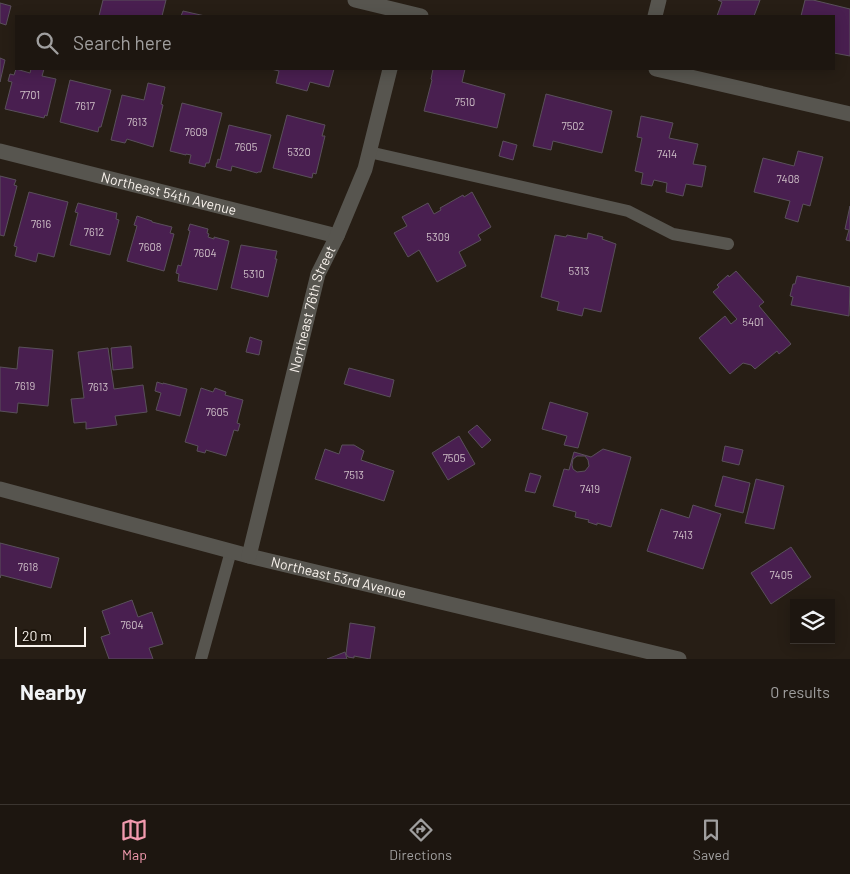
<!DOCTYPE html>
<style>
body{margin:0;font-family:Barlow,sans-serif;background:#251f19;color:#f1f3f6}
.controls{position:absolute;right:15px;bottom:15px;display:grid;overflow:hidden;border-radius:0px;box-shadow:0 2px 12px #0003}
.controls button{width:45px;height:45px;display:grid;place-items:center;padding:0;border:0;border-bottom:1px solid #3b3530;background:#1d1610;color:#f1f3f6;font:25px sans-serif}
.scale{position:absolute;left:15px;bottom:12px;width:71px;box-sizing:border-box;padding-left:5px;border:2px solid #f9f3ed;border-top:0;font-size:14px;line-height:18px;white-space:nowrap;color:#f9f3ed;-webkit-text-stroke:4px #1d150c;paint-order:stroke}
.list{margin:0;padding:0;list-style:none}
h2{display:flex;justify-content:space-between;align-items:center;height:65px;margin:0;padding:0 20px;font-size:21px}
h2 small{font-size:16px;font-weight:400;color:#a09f9f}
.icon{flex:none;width:28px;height:28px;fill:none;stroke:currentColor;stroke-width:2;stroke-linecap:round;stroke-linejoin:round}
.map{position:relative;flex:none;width:850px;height:659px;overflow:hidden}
.search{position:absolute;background:#1d1610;box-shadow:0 2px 12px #0003;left:15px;right:15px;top:15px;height:55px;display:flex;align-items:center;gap:12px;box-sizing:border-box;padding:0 18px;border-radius:0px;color:#a09f9f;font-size:19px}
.sheet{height:145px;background:#1d1610}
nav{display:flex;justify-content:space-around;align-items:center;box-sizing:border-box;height:70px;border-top:1px solid #3b3530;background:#1d1610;font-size:14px;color:#a09f9f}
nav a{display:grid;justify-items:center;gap:2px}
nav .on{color:#f29aae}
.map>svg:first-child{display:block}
.building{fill:#491f50;stroke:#5a505b;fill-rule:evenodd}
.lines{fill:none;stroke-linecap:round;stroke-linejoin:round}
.lane{stroke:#57554f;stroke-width:12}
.street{stroke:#57554f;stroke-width:15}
.labels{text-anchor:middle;stroke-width:4;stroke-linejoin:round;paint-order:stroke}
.number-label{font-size:11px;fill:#cdbec6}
.street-label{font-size:14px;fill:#f9f3ed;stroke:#1d150c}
</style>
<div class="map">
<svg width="850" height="659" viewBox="0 0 850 659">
<rect width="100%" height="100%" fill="#271e15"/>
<g class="building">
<polygon points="103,0 166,0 162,16 99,16"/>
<polygon points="718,0 760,0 754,16 717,16 722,2"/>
<polygon points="805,0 813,0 850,9 850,56 834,53 834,16 801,16"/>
<polygon points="0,3 11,6 6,25 0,23"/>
<polygon points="183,11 205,16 181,16"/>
<polygon points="0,58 5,60 0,82"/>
<polygon points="16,69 30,73 31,69 44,69 42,76 56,79 47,116 45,115 44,118 5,109 12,82 8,81 10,74 14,75"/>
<polygon points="271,69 334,69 329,87 310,82 307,91 276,83 279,71"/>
<polygon points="433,69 465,69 462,82 505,94 497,128 424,111 432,80 431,79"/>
<polygon points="70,80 111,90 101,127 99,127 98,132 60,122"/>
<polygon points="148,83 165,87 161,104 163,105 153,147 127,139 125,143 111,140 122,95 144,100"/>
<polygon points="546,94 612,111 602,153 553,141 551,150 533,146"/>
<polygon points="182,103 222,113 209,163 206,163 205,167 189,163 191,155 186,154 186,155 170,151"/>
<polygon points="287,115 325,125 322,136 325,136 316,174 313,173 312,178 273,168"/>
<polygon points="641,116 673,123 669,138 698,144 693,164 706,166 702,187 686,184 683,196 666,192 667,183 654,180 652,186 641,184 643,173 635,171 642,138 637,137"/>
<polygon points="229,125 271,135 261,172 258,172 257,173 232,166 231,171 216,167 218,159 220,160"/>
<polygon points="503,141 517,145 513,160 499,156"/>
<polygon points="798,151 823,157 810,206 803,204 798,222 785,218 790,201 754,192 763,158 794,166"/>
<polygon points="0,176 16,180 14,185 17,186 4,236 0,235"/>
<polygon points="29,192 68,202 54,257 38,253 36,262 15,256 17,247 14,246"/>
<polygon points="472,192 491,227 478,235 481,240 459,252 466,266 437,282 419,250 408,257 394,233 407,226 402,217 428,203 434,214 441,210 440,208 463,195 464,197"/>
<polygon points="78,203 117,213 116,219 119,220 110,255 70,245 78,213 75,212"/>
<polygon points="850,206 850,241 846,240 849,230 845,229"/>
<polygon points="137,216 152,221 152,222 172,227 170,233 174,234 164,271 127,261 137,226 134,225"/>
<polygon points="190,224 208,229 207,233 209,234 208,237 214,239 214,237 229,241 217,290 178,281 179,274 176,273 178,265 181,266 190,231 188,230"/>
<polygon points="588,233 603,237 602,239 616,244 601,312 584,308 582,316 557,310 559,302 541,297 555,235 566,237 567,235 587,239"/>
<polygon points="241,245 277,251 275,259 277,259 268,297 231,288"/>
<polygon points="736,271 764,302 759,306 791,344 779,354 777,351 755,369 751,365 743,363 730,374 699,338 725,316 731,324 737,319 713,292 719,287 717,285 728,275 729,277"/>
<polygon points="797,276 850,287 849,316 791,305 793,297 790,296 793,284 795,284"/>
<polygon points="250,337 262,341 259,355 246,352"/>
<polygon points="131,346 133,368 113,370 111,348"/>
<polygon points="19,347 53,350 48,406 18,403 17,413 0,411 0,367 17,369"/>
<polygon points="108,348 114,389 143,385 147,412 115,416 117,425 86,429 86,422 74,423 71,399 84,398 78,352"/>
<polygon points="349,368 394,380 390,397 344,384"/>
<polygon points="157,382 163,384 163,383 187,389 180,416 156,410 161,393 155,391"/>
<polygon points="201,388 213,392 215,388 226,392 225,395 243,400 237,423 240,424 238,431 234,430 226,456 206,450 205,453 197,451 198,446 185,442"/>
<polygon points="550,402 588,413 578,448 564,445 567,436 542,429"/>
<polygon points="477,425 491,440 482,448 468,432"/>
<polygon points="459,436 475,464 448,480 432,453"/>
<polygon points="342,445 354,445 364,451 361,460 394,471 384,501 315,479 325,449 339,454"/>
<polygon points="725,446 743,450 739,465 722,461"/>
<path d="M603 449 631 457 611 527 597 523V525L588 522 589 520 575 517 576 512 553 506 564 469 569 470 574 452 591 457ZM577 456H585L588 460 589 466 585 471 577 472 573 469 572 465 573 459Z"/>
<polygon points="530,473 541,476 535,493 525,491"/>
<polygon points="723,476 750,483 743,513 715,506"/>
<polygon points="756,479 784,486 774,529 745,523"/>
<polygon points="693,505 721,514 703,569 647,551 661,509 689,518"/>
<polygon points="0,543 59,558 51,588 1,575 0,578"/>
<polygon points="791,547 811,577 771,604 751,573"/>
<polygon points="132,600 138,617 152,612 163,644 149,648 153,659 109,659 101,637 110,634 102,611"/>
<polygon points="350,623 375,627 370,659 354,656 354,658 348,657 346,654"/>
<polygon points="345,652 347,659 327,659"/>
</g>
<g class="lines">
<g class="lane">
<polyline points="369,152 628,211 673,234 728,244"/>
<polyline points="201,659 231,551"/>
</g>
<g class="street">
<polyline points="355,0 421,16"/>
<polyline points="655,16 659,0"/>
<polyline points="656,69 850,114"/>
<path id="s1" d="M0 151 337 236"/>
<path id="s2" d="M0 489 249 556 679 659"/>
<path id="s3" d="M249 556 318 274 337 236 365 169 390 69"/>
</g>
</g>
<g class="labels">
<g class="number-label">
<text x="30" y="99">7701</text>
<text x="465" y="106">7510</text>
<text x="85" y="110">7617</text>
<text x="137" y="126">7613</text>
<text x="573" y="130">7502</text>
<text x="196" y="136">7609</text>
<text x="246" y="151">7605</text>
<text x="299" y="156">5320</text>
<text x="667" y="158">7414</text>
<text x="788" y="183">7408</text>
<text x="41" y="228">7616</text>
<text x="94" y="236">7612</text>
<text x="438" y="241">5309</text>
<text x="150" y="251">7608</text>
<text x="205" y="257">7604</text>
<text x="579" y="275">5313</text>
<text x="254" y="278">5310</text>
<text x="753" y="326">5401</text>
<text x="25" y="390">7619</text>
<text x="98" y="391">7613</text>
<text x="217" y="416">7605</text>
<text x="454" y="462">7505</text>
<text x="354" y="479">7513</text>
<text x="590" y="493">7419</text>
<text x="683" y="539">7413</text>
<text x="28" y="571">7618</text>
<text x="781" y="579">7405</text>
<text x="132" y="629">7604</text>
</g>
<g class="street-label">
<text dy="5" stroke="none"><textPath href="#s1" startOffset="174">Northeast 54th Avenue</textPath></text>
<text dy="5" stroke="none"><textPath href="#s3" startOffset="255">Northeast 76th Street</textPath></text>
<text dy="5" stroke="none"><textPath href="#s2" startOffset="350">Northeast 53rd Avenue</textPath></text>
</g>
</g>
</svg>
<div class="controls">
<button><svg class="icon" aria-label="layers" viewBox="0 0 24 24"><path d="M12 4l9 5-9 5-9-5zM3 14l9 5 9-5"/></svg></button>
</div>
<div class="scale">20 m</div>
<div class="search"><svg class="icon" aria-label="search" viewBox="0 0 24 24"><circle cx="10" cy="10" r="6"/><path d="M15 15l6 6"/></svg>Search here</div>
</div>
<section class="sheet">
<h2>Nearby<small>0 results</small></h2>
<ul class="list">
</ul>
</section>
<nav>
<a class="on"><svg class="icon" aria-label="map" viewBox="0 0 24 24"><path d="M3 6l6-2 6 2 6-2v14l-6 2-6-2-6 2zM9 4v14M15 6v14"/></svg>Map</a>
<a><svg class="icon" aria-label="directions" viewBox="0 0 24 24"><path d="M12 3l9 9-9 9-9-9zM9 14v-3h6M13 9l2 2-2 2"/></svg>Directions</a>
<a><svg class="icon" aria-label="saved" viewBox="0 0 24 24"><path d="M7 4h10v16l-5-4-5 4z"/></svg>Saved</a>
</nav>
